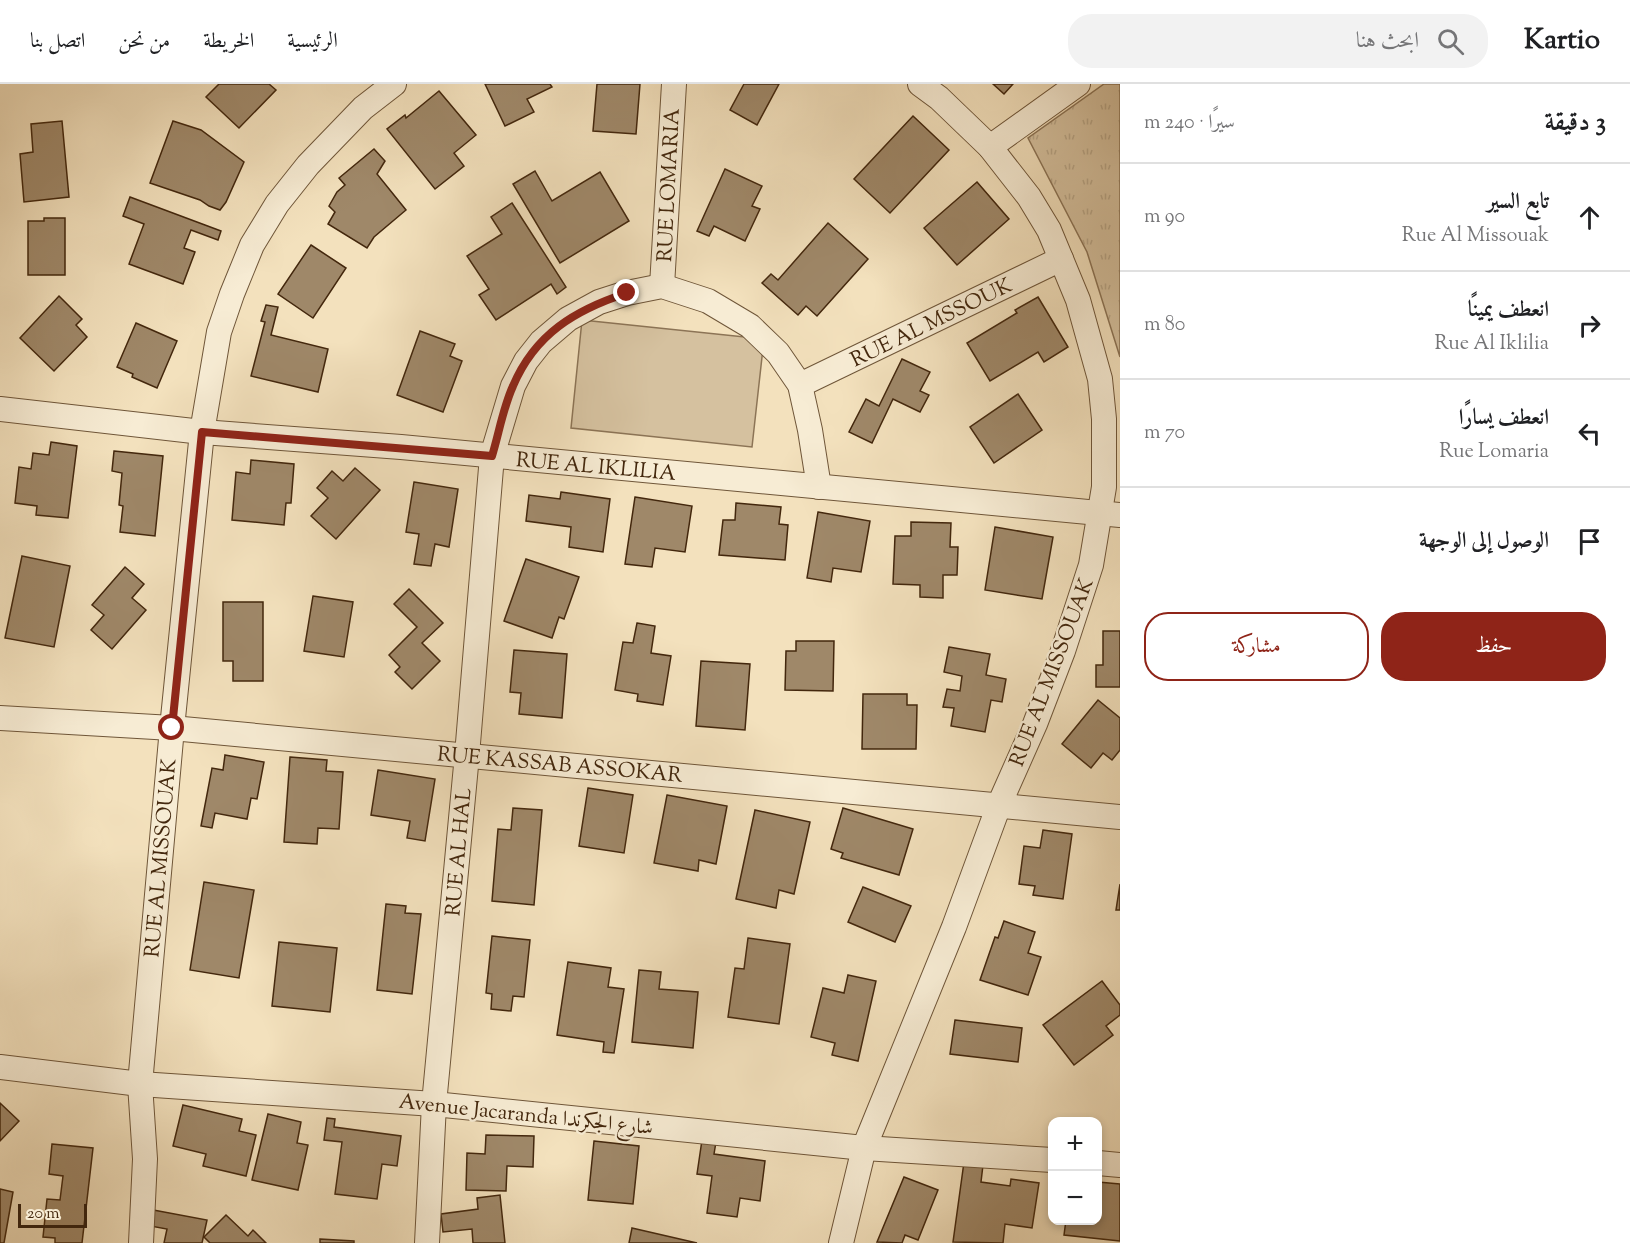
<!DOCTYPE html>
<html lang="ar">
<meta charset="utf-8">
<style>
body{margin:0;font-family:"Sorts Mill Goudy",Amiri,serif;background:#f2f2f2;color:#202124;direction:rtl}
.controls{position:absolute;right:18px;bottom:18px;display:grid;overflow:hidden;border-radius:12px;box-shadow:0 3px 9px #0003}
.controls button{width:54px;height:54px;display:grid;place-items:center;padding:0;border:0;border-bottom:2px solid #e0e0e0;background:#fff;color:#202124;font:30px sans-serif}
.scale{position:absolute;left:18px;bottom:15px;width:69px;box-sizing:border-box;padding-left:6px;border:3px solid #43270d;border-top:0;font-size:16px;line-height:21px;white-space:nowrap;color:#43270d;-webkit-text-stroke:4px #f7ecd4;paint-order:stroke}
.stop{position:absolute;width:18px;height:18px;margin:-14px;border:4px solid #8f2418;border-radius:50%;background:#fff}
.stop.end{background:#8f2418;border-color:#fff;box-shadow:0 2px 6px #0008}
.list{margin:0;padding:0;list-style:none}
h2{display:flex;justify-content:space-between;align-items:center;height:78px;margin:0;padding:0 24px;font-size:26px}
h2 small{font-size:20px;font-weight:400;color:#757577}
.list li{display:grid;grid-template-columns:39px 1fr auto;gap:18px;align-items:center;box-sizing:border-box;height:108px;padding:0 24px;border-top:2px solid #e0e0e0}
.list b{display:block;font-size:22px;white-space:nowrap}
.list p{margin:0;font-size:20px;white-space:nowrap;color:#757577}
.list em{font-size:20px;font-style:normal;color:#757577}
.actions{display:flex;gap:12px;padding:18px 24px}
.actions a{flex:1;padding:14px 0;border:2px solid #8f2418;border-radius:24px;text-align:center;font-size:21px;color:#8f2418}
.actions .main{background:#8f2418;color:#fff}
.icon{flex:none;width:33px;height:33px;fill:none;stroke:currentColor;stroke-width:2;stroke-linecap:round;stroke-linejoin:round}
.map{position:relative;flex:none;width:1120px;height:1159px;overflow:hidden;direction:ltr}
header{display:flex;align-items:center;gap:36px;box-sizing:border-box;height:84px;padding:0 30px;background:#fff;border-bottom:2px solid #e0e0e0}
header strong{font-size:28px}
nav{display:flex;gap:33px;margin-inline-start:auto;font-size:21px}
.search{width:420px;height:54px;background:#f2f2f2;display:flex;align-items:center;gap:15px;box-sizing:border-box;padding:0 21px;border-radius:24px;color:#757577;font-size:22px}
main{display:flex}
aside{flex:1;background:#fff}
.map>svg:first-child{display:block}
.grass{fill:url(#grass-tufts);stroke:#8c7456;stroke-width:1.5}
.garden{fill:#d5c19f;stroke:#8c7456;stroke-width:1.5}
.building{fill:#9f8869;stroke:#43270d;stroke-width:1.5}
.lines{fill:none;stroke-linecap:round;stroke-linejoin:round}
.street-casing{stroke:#6f5639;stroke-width:26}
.street{stroke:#f7ecd4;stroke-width:24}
.route{stroke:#8f2418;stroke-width:8}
.labels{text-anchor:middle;stroke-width:4.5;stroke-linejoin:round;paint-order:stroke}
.street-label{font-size:21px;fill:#43270d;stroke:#f7ecd4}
</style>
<header>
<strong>Kartio</strong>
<div class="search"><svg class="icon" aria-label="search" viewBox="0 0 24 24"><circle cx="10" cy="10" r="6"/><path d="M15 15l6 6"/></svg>ابحث هنا</div>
<nav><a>الرئيسية</a><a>الخريطة</a><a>من نحن</a><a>اتصل بنا</a></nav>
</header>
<main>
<aside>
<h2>3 دقيقة<small>سيرًا · 240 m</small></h2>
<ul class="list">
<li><svg class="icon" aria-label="ahead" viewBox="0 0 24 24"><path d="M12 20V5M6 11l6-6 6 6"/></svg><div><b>تابع السير</b><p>Rue Al Missouak</p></div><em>90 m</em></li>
<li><svg class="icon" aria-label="right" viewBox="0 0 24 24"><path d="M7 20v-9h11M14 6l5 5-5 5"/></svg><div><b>انعطف يمينًا</b><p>Rue Al Iklilia</p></div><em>80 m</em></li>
<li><svg class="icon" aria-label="left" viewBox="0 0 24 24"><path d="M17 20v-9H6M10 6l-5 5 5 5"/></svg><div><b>انعطف يسارًا</b><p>Rue Lomaria</p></div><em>70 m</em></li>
<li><svg class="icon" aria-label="arrive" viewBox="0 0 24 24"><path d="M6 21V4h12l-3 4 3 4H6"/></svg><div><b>الوصول إلى الوجهة</b></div></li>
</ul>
<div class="actions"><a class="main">حفظ</a><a>مشاركة</a></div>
</aside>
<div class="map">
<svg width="1120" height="1159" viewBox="0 0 1120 1159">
<defs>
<pattern id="grass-tufts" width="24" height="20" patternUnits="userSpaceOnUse" patternTransform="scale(1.5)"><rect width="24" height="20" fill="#d5c19f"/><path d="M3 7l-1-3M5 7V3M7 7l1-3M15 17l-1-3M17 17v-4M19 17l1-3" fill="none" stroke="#b8a688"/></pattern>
</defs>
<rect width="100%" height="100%" fill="#f3e1bd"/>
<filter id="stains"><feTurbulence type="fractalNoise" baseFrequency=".00333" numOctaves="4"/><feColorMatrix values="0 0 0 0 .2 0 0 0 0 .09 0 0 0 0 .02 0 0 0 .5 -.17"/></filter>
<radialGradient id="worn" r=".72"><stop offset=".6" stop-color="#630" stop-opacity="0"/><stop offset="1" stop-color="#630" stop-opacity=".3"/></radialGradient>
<polygon class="grass" points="1104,0 1120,0 1120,273 1087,168 1028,54"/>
<polygon class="garden" points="582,236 764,255 752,363 571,344"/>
<g class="building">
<polygon points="219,0 269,0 276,6 239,44 206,13"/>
<polygon points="485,0 550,0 552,3 527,15 534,28 505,42"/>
<polygon points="597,0 640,0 636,50 593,47"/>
<polygon points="744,0 779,0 757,41 730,26"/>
<polygon points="993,0 1013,0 1004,10"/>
<polygon points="439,7 476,51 454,69 464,82 435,105 387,45 405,31 406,34"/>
<polygon points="913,32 949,66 890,129 854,95"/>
<polygon points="62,37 69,113 24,118 20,70 33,68 31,40"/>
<polygon points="173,37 201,46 244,78 226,118 220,126 209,122 200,116 150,99"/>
<polygon points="374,65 385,77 377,90 406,126 374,153 367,164 328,140 335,128 329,122 337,108 345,101 339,94"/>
<polygon points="725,85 762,102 752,122 760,125 745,157 714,142 709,152 697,147"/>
<polygon points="535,87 552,117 600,88 629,137 560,179 513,100"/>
<polygon points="977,98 1009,135 957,181 924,144"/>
<polygon points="130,113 221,147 218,156 191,146 184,164 195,168 183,200 129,180 144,140 123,132"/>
<polygon points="512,119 566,203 557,210 551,200 496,236 479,211 489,205 467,172 502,150 491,133"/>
<polygon points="44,134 65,134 65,191 28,191 28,137 44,137"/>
<polygon points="828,139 868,175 817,232 806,222 798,231 762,199 771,190 778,196"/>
<polygon points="311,161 346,184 313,234 278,210"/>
<polygon points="59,212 82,235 76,241 87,253 54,287 20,254"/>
<polygon points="1038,213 1068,263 1044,278 1038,268 990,297 967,259 1017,229 1015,226"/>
<polygon points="266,221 278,223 271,251 328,265 318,308 251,292 265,238 261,237"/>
<polygon points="136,239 177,257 157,304 132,293 133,290 117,283"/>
<polygon points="420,247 455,260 450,272 462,277 443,328 397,311"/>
<polygon points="902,275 930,288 920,307 929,311 920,328 893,315 872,359 849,348 866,315 879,322"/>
<polygon points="1018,310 1042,346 994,379 970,343"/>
<polygon points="51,358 77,362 68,434 36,431 37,422 15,419 19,383 31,385 33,369 49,371"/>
<polygon points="114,367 163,372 155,452 120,448 123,422 119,421 122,389 112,387"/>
<polygon points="251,376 294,380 291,419 286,419 284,441 232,436 236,388 250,390"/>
<polygon points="355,384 380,406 336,455 311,432 328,414 317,404 332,387 343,397"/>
<polygon points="414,398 458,405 449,463 435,460 431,482 414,480 419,450 406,448"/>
<polygon points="561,408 610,415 603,468 569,463 571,443 526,437 529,411 560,415"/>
<polygon points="635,413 692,422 685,468 655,464 652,483 625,480"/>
<polygon points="736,419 781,423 779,440 788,441 785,476 719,471 723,436 735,436"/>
<polygon points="818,428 870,437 861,488 833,484 831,498 807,494"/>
<polygon points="911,438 951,439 950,463 958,463 957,491 943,491 943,514 920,513 920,501 893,500 895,452 911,452"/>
<polygon points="995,443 1053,453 1042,515 985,506"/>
<polygon points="22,472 70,482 54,563 5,554"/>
<polygon points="526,475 579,493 564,535 559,533 552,554 504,537"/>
<polygon points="125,483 144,500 132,514 146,526 112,565 91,546 104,531 92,521"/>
<polygon points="409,505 443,539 422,559 440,577 412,605 395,588 400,583 389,571 417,543 394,520"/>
<polygon points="313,512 353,518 344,573 304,567"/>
<polygon points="223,518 263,518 263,597 233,597 233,577 223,577"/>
<polygon points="637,539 655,542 651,569 671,572 663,621 637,617 638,610 615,606 623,558 633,559"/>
<polygon points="1103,547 1120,547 1120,603 1096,603 1096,581 1103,581"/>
<polygon points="796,557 834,557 833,607 785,606 786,567 796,567"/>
<polygon points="949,563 990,570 986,591 1006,595 1002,618 991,616 985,648 951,642 954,624 943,623 947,605 960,607 962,592 944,588"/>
<polygon points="514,566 567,570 562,634 519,630 521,609 510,608"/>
<polygon points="701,577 750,580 745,646 696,642"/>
<polygon points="863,610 907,610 907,621 917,621 916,665 862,665"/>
<polygon points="1098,616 1120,634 1120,666 1112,676 1103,669 1091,684 1062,660"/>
<polygon points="225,671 264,678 257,715 251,714 247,735 215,729 212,744 201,742 212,684 223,686"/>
<polygon points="290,673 327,676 326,687 343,688 339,745 318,744 317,760 284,758"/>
<polygon points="378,686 435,695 425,757 407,754 410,737 371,731"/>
<polygon points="588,704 633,711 624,769 579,762"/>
<polygon points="667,711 727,722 716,780 699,776 698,787 654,779"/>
<polygon points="513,724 542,726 534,821 492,817 498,745 511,746"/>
<polygon points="843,724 913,745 899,791 841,774 843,769 831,765"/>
<polygon points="755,726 810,738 794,810 779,806 776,824 736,815"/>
<polygon points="1043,746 1072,750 1063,815 1033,811 1035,802 1019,800 1024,762 1040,764"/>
<polygon points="204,798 254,806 239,894 190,886"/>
<polygon points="1120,800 1120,826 1116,826"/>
<polygon points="863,803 911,822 895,858 848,838"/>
<polygon points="386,820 406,822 405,829 421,830 412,910 377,906"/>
<polygon points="1004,837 1035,848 1028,869 1041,873 1028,911 980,896 995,853 998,854"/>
<polygon points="492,852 530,856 524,913 513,912 511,927 491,925 492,910 486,909"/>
<polygon points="748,854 790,860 779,940 728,933 735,884 744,885"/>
<polygon points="279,858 337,864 330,928 272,922"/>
<polygon points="568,878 611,884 608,903 624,905 614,969 603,968 604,958 557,951"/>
<polygon points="639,886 661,888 659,905 698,908 693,964 632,958"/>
<polygon points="848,891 876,897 858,977 832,971 835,959 811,953 823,904 844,909"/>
<polygon points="1102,897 1120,921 1120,931 1106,942 1113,951 1074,981 1043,941"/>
<polygon points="955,936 1022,944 1018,978 950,970"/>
<polygon points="0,1019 19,1037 0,1057"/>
<polygon points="183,1021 242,1035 239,1047 256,1051 246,1092 203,1082 206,1070 173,1062"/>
<polygon points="268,1030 301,1038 297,1059 308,1061 298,1106 252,1096"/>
<polygon points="327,1034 335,1035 334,1043 401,1052 397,1082 382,1080 377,1115 335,1110 342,1058 324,1056"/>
<polygon points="486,1051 534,1052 533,1083 507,1082 506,1107 466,1106 467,1069 485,1070"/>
<polygon points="702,1056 716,1058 714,1070 765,1077 760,1117 740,1114 737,1133 707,1129 712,1092 697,1090"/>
<polygon points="594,1057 639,1062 633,1120 588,1116"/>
<polygon points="52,1060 93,1064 82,1159 55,1159 55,1154 43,1153 47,1115 60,1116 63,1092 49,1090"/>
<polygon points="964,1078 983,1081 981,1098 1010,1102 1011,1095 1039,1099 1032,1144 1005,1140 1003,1159 953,1158"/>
<polygon points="904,1093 938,1106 918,1156 905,1151 902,1159 877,1158"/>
<polygon points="1098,1098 1120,1100 1120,1157 1064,1151 1066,1136 1098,1136"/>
<polygon points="0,1105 13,1108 4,1159 0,1159"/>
<polygon points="500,1111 505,1159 473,1159 472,1145 443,1148 441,1130 478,1125 477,1114"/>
<polygon points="148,1125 207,1136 202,1159 164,1159 167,1145 145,1141"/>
<polygon points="226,1131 248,1152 253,1146 266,1159 210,1159 204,1153"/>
<polygon points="632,1144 697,1159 629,1159"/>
<polygon points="320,1155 354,1157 354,1159 320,1159"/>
</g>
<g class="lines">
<g class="street-casing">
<g id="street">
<polyline points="990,63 1078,0"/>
<polyline points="662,202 674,0"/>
<polyline points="800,301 1061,175"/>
<polyline points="0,325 202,348 401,363 1120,431"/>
<polyline points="0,634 172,644 1120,733"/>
<polyline points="0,983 140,1000 434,1020 864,1064 1052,1076"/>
<polyline points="1098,1079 1120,1081"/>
<polyline points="141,1159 145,1075 140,1000 172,644 202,348 219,248 232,210 252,161 277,120 308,81 363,24 394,0"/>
<polyline points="427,1159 434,1020 467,671 492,372 513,302 526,277 541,258 568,235 599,218 627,209 662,202 708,217 750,242 778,269 800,301 810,346 819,403"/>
<polyline points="841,1159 864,1064 954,843 999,721 1035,640 1063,567 1091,481 1104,403 1104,335 1100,295 1078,216 1049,146 1029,113 990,63 939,14 920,0"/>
</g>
</g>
<use href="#street" class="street"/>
</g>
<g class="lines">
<path class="route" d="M172 644 202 348 492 372C499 349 503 324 513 302 535 250 575 226 627 209"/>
</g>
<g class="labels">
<g class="street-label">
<text transform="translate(668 101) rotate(-87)" y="7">RUE LOMARIA</text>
<text transform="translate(931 238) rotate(-26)" y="7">RUE AL MSSOUK</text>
<text transform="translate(596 382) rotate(5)" y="7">RUE AL IKLILIA</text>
<text transform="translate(1051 588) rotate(-69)" y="7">RUE AL MISSOUAK</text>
<text transform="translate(560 680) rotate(5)" y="7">RUE KASSAB ASSOKAR</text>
<text transform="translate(458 768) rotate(-85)" y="7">RUE AL HAL</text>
<text transform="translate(160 774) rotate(-85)" y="7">RUE AL MISSOUAK</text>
<text transform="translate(526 1030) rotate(6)" y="7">Avenue Jacaranda شارع الجكرندا</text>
</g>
</g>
<rect width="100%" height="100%" filter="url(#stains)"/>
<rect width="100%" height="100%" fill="url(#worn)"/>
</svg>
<div class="controls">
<button>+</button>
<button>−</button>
</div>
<div class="scale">20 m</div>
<div class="stop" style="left:172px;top:644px"></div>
<div class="stop end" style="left:627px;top:209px"></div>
</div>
</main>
